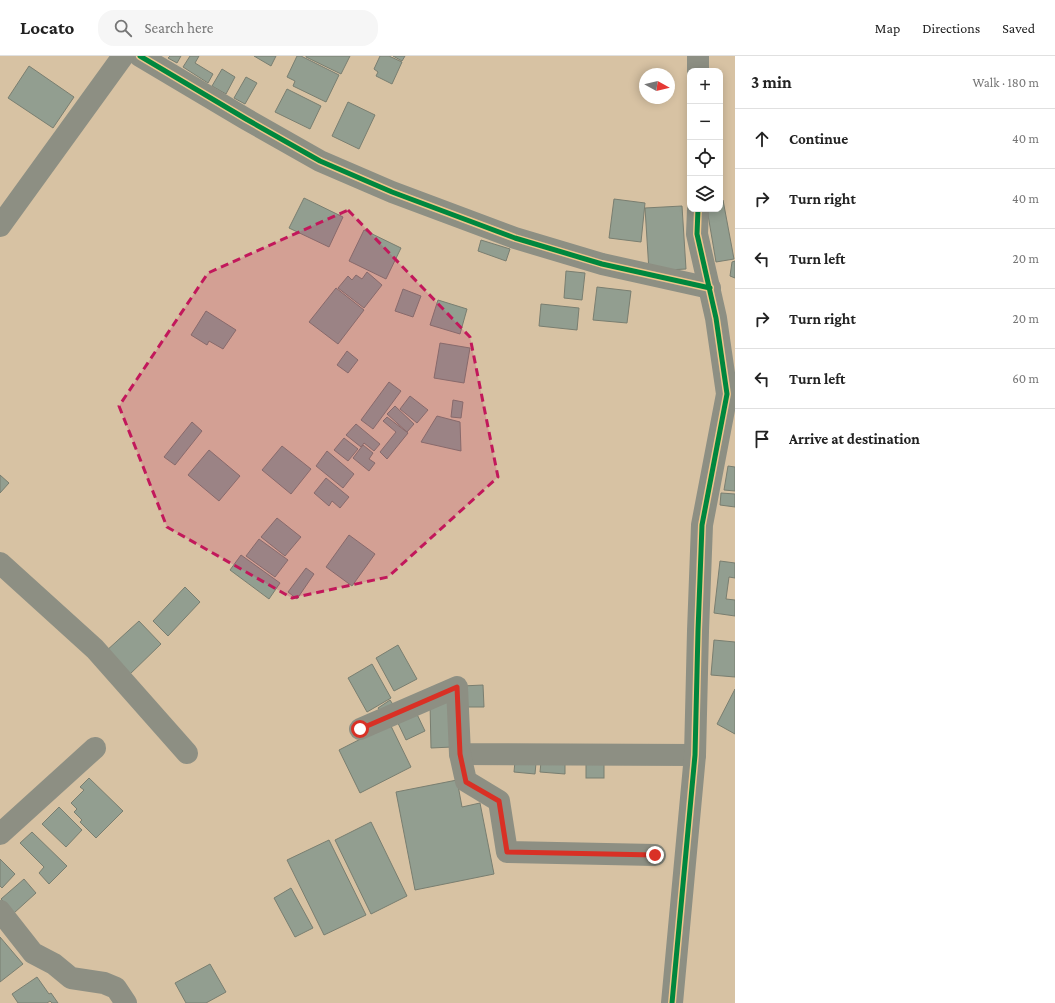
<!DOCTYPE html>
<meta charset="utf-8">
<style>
body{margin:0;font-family:"Crimson Pro",serif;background:#f6f6f6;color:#222}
.controls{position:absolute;right:12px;top:12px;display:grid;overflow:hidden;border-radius:8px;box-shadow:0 2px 10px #0003}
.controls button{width:36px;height:36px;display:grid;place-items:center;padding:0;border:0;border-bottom:1px solid #e0e0e0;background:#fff;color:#222;font:20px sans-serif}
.compass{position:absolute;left:639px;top:12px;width:36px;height:36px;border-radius:50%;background:#fff;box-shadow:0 2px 10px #0003;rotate:98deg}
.stop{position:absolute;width:12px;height:12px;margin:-9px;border:3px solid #d93025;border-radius:50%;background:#fff}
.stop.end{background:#d93025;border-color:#fff;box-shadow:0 1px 4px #0008}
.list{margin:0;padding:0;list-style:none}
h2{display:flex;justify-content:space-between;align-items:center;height:52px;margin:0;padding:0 16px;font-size:17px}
h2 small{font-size:13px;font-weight:400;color:#767676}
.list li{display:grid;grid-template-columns:26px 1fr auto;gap:12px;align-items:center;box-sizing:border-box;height:60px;padding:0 16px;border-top:1px solid #e0e0e0}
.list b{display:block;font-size:15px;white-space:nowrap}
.list em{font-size:13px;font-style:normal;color:#767676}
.icon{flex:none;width:22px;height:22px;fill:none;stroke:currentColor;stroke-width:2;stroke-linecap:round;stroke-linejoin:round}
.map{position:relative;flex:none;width:735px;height:947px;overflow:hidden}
header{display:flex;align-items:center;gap:24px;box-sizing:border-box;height:56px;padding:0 20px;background:#fff;border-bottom:1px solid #e0e0e0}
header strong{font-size:19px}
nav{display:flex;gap:22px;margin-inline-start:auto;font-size:14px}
.search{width:280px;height:36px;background:#f6f6f6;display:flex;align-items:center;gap:10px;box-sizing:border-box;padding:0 14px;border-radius:16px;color:#767676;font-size:15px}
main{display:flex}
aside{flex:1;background:#fff}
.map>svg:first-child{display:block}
.building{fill:#929e90;stroke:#797e70}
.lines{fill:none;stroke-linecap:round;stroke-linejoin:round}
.minor{stroke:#8d8f83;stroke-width:22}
.cycleway-casing{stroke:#edc68d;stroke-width:8}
.cycleway{stroke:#00873e;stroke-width:5}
.route{stroke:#d93025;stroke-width:5}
.marked{fill:#c2185b;fill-opacity:0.2;stroke:#c2185b;stroke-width:3;stroke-dasharray:8 5;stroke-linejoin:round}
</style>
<header>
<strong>Locato</strong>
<div class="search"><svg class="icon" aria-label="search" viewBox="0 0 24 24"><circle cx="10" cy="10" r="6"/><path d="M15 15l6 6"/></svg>Search here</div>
<nav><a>Map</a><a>Directions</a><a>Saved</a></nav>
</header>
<main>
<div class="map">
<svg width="735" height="947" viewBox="0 0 735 947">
<rect width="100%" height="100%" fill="#d7c2a3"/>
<g class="building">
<polygon points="170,0 181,0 177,7 168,2"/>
<polygon points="190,0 199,0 195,7 213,18 208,27 183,11"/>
<polygon points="254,0 276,0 271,10"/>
<polygon points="297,0 301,0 339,19 326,46 293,30 295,25 287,21"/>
<polygon points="306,0 350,0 341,18 306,1"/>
<polygon points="380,0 389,0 402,6 392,28 376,20 378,16 374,13"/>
<polygon points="393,0 405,0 402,5"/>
<polygon points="29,10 74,41 53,72 8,42"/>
<polygon points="222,13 235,21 226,38 212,30"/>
<polygon points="246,21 257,27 245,48 234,42"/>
<polygon points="287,33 321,50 310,73 275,56"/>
<polygon points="348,46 375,59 359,93 332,80"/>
<polygon points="304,142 343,161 329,191 289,172"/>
<polygon points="614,143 645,147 641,186 609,182"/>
<polygon points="723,144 734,203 716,206 707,153 720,153 720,145"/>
<polygon points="682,150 686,213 649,215 645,152"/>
<polygon points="364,174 401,192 386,223 349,205"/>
<polygon points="481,184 510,193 506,205 478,195"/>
<polygon points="735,205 735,222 730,220 732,206"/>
<polygon points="566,215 585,217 582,244 564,242"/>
<polygon points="367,216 382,229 364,252 338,232 348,220 352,224 356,219 362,223"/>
<polygon points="597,231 631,235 627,267 593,264"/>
<polygon points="336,232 364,254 338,288 309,266"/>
<polygon points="403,233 421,240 413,261 395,255"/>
<polygon points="438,244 467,253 460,278 430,269"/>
<polygon points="541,248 579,252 577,274 539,270"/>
<polygon points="206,255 236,274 223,293 209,285 207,289 191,279"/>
<polygon points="440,287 470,292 464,327 434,322"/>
<polygon points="347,295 358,304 348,317 337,309"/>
<polygon points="389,326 401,335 373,373 361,364"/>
<polygon points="410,340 428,354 417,367 400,353"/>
<polygon points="453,344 463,346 461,362 451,361"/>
<polygon points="395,350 414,368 407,376 387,358"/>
<polygon points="437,360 460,366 461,395 421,386"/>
<polygon points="387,361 408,377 387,403 380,396 396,376 383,365"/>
<polygon points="192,366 202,375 175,409 164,401"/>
<polygon points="356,368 380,388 374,395 364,387 361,391 346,379"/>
<polygon points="344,382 358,393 348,405 334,394"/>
<polygon points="363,389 373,397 369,403 375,407 369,415 353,402"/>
<polygon points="282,390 311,413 291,438 262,414"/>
<polygon points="209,394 240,420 219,445 188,419"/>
<polygon points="327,395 354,418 343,432 316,410"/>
<polygon points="728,410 735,411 735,435 724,434"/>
<polygon points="0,419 9,427 0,437"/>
<polygon points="326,422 349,441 340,452 332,445 329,450 314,437"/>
<polygon points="721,437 735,438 735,451 720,449"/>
<polygon points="277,462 301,481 285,500 261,481"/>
<polygon points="349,479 375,498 352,530 326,511"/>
<polygon points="259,483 288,504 275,521 246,500"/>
<polygon points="241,499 280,527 269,543 230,514"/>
<polygon points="720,505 735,507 735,522 729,521 726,543 735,544 735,560 714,557"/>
<polygon points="306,512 314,518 297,543 288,536"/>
<polygon points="185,531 200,546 168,580 153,565"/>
<polygon points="139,565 161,588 128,620 105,596"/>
<polygon points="714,584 735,586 735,621 711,619"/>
<polygon points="398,589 417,623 394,635 376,602"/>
<polygon points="372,608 391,642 367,656 348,622"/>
<polygon points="483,629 484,651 462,651 462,630"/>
<polygon points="735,633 735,678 717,668"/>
<polygon points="452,641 452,691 431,692 430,647"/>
<polygon points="390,644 396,653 384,661 378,652"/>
<polygon points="415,654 425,675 406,684 396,663"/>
<polygon points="390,668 411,711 360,737 339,694"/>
<polygon points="515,705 536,707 535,718 514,716"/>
<polygon points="541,706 565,708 565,718 540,716"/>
<rect x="586" y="708" width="18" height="14"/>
<polygon points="89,722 123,755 96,782 80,766 82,764 74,756 77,753 71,747 84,734 80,731"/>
<polygon points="457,724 462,751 480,747 494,818 415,834 396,736"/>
<polygon points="59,751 82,774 66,791 42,768"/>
<polygon points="371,766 407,840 371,858 335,784"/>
<polygon points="32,776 67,810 49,828 39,817 44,811 20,787"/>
<polygon points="329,784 366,859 324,879 287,804"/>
<polygon points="0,803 15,818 2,832 0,830"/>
<polygon points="24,823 36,837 14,857 1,843"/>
<polygon points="291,832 313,872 295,881 274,842"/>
<polygon points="0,881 23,908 0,926"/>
<polygon points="210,908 226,936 206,947 186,947 175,927"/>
<polygon points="37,921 49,938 51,937 58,947 52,947 50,945 47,947 18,947 12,938"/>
</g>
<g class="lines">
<g class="minor">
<polyline points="140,0 246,63 320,105 392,136 515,182 602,208 710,232"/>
<polyline points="698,0 698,15"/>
<polyline points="0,170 123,0"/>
<polyline points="0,507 95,593 187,697"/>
<polyline points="360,673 457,631 460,698 695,699"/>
<polyline points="460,698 466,725 499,745 507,796 655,799"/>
<polyline points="0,778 95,692"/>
<polyline points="0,855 33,897 54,908 71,922 104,927 116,932 126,947"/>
<polyline points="672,947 695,699 698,575 702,469 727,338 716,262 697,178 698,153"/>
</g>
<g class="cycleway-casing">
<g id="cycleway">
<polyline points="140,0 246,63 320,105 392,136 515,182 602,208 710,232"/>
<polyline points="672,947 695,699 698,575 702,469 727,338 716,262 697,178 698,153"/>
</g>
</g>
<use href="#cycleway" class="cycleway"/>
</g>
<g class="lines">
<polyline class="route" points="360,673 457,631 460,698 466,726 499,745 507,796 655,799"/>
</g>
<path class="marked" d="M348 154 470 281 498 421 388 521 292 542 167 471 119 350 208 217Z"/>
</svg>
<div class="controls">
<button>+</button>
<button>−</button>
<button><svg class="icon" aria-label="locate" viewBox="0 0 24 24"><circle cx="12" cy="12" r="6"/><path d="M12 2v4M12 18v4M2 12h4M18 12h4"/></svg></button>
<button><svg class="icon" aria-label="layers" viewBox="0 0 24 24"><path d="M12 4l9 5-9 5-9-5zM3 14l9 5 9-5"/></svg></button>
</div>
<svg class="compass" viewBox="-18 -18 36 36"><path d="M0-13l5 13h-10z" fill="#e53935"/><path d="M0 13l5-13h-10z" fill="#767676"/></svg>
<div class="stop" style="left:360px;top:673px"></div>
<div class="stop end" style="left:655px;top:799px"></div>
</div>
<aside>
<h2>3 min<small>Walk · 180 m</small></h2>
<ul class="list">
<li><svg class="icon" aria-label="ahead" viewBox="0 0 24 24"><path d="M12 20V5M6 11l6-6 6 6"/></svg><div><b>Continue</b></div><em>40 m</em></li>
<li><svg class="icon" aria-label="right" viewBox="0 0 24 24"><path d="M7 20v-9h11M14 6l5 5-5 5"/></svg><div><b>Turn right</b></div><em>40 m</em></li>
<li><svg class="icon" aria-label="left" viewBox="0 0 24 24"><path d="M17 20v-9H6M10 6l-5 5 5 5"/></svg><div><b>Turn left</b></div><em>20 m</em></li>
<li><svg class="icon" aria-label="right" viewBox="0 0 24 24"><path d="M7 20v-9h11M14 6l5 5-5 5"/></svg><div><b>Turn right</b></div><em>20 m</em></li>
<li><svg class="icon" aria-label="left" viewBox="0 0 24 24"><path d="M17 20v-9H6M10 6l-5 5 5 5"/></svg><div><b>Turn left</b></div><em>60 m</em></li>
<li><svg class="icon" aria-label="arrive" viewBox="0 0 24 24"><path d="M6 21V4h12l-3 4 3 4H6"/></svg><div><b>Arrive at destination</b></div></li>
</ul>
</aside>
</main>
